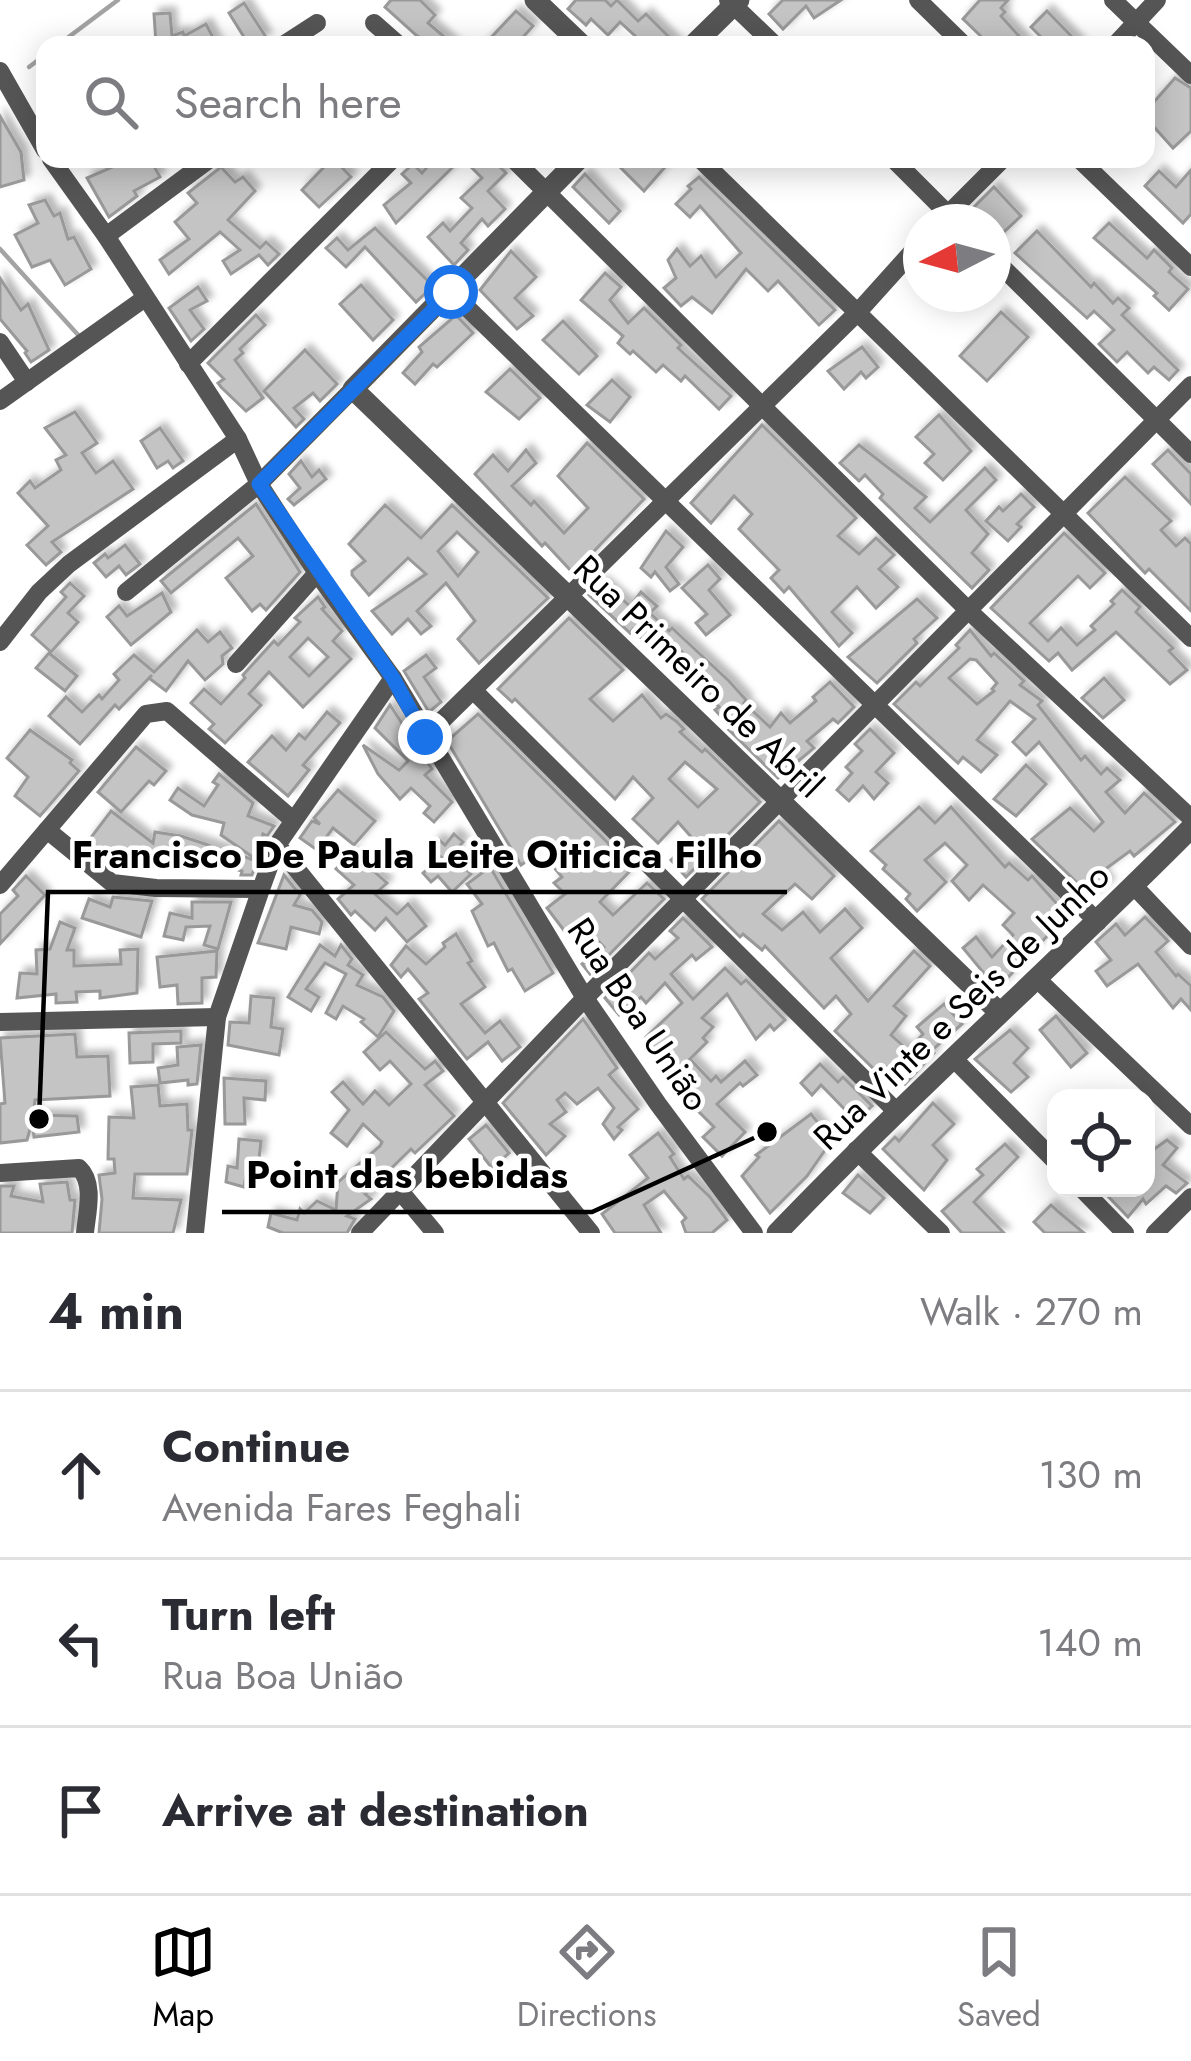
<!DOCTYPE html>
<meta charset="utf-8">
<style>
body{margin:0;font-family:Jost,sans-serif;background:#f2f2f3;color:#2b2b33}
.controls{position:absolute;right:36px;bottom:36px;display:grid;overflow:hidden;border-radius:24px;box-shadow:0 6px 30px #0003}
.controls button{width:108px;height:108px;display:grid;place-items:center;padding:0;border:0;border-bottom:3px solid #e1e1e2;background:#fff;color:#2b2b33;font:60px sans-serif}
.compass{position:absolute;left:903px;top:204px;width:108px;height:108px;border-radius:50%;background:#fff;box-shadow:0 6px 30px #0003;rotate:264deg}
.stop{position:absolute;width:36px;height:36px;margin:-27px;border:9px solid #1a73e8;border-radius:50%;background:#fff}
.stop.end{background:#1a73e8;border-color:#fff;box-shadow:0 3px 12px #0008}
.list{margin:0;padding:0;list-style:none}
h2{display:flex;justify-content:space-between;align-items:center;height:156px;margin:0;padding:0 48px;font-size:51px}
h2 small{font-size:39px;font-weight:400;color:#7c7c81}
.list li{display:grid;grid-template-columns:78px 1fr auto;gap:36px;align-items:center;box-sizing:border-box;height:168px;padding:0 48px;border-top:3px solid #e1e1e2}
.list b{display:block;font-size:45px;white-space:nowrap}
.list p{margin:0;font-size:39px;white-space:nowrap;color:#7c7c81}
.list em{font-size:39px;font-style:normal;color:#7c7c81}
.icon{flex:none;width:66px;height:66px;fill:none;stroke:currentColor;stroke-width:2;stroke-linecap:round;stroke-linejoin:round}
.map{position:relative;flex:none;width:1191px;height:1233px;overflow:hidden}
.search{position:absolute;background:#fff;box-shadow:0 6px 30px #0003;left:36px;right:36px;top:36px;height:132px;display:flex;align-items:center;gap:30px;box-sizing:border-box;padding:0 42px;border-radius:24px;color:#7c7c81;font-size:45px}
.sheet{height:660px;background:#fff}
nav{display:flex;justify-content:space-around;align-items:center;box-sizing:border-box;height:168px;border-top:3px solid #e1e1e2;background:#fff;font-size:33px;color:#7c7c81}
nav a{display:grid;justify-items:center;gap:6px}
nav .on{color:#000}
.map>svg:first-child{display:block}
.lines{fill:none;stroke-linecap:round;stroke-linejoin:round}
.stream{stroke:#a3a3a3;stroke-width:4.5}
.building{fill:#c4c4c4;stroke:#999;stroke-width:3;fill-rule:evenodd;filter:url(#shadow)}
.minor{stroke:#555;stroke-width:18}
.tertiary{stroke:#555;stroke-width:21}
.route{stroke:#1a73e8;stroke-width:15}
.labels{text-anchor:middle;stroke-width:9;stroke-linejoin:round;paint-order:stroke}
.street-label{font-size:36px;fill:#000;stroke:#fff}
.leader{fill:none;stroke:#000;stroke-width:4.5}
.callout-dot{fill:#000;stroke:#fff;stroke-width:4.5}
.callout-label{font-size:39px;text-anchor:middle;font-weight:bold;fill:#000;stroke:#fff;stroke-width:9;stroke-linejoin:round;paint-order:stroke}
</style>
<div class="map">
<svg width="1191" height="1233" viewBox="0 0 1191 1233">
<defs>
<filter id="shadow"><feDropShadow dx="5.5" dy="-5.5" stdDeviation="3" flood-color="#0004"/></filter>
</defs>
<rect width="100%" height="100%" fill="#fff"/>
<g class="lines">
<g class="stream">
<polyline points="58,45 118,0"/>
<polyline points="29,67 45,55"/>
<polyline points="0,249 80,337"/>
</g>
</g>
<g class="building">
<polygon points="391,0 420,0 435,15 428,23 454,45 431,45 416,35 385,7"/>
<polygon points="576,0 605,0 611,6 617,0 638,21 646,14 677,45 645,45 620,22 608,35 591,19 586,25 568,9"/>
<polygon points="783,0 841,0 814,18 806,6 783,29 769,14"/>
<polygon points="980,0 1008,0 1001,8 1005,12 1001,16 1027,45 990,45 963,19"/>
<polygon points="244,3 266,37 249,45 229,13"/>
<polygon points="516,11 533,26 516,45 484,45"/>
<polygon points="1047,11 1080,45 1049,45 1031,27"/>
<polygon points="170,13 172,36 183,32 184,36 206,24 217,45 153,45 156,44 154,14"/>
<polygon points="1175,78 1191,88 1191,131 1173,148 1154,127 1146,136 1146,111"/>
<polygon points="0,116 21,152 24,180 0,187"/>
<polygon points="115,159 150,159 160,177 134,191 137,196 109,217 87,178 117,165"/>
<polygon points="316,159 334,159 351,177 319,207 302,190 324,167"/>
<polygon points="434,159 461,159 396,223 384,205 411,183 402,174 413,164 422,173"/>
<polygon points="463,159 492,159 506,173 488,191 505,209 488,226 482,219 461,243 468,250 454,265 428,237 443,223 450,231 472,208 461,198 482,178"/>
<polygon points="612,159 672,159 644,191"/>
<polygon points="221,167 235,182 243,177 255,191 228,220 260,248 266,242 279,254 268,265 259,255 231,274 223,261 240,250 220,232 169,274 160,260 189,239 175,222 197,203 188,193"/>
<polygon points="1191,170 1191,214 1183,223 1145,186 1159,171 1176,187"/>
<polygon points="585,174 620,211 609,223 573,187"/>
<polygon points="699,177 835,310 819,325 778,281 768,291 746,269 712,313 692,297 681,306 664,288 676,278 668,260 677,249 690,266 701,256 716,277 741,253 700,206 690,217 676,204 691,189 688,186"/>
<polygon points="994,187 1021,216 993,242 993,222 978,222 969,212"/>
<polygon points="45,200 54,216 60,213 68,239 74,237 91,269 65,285 50,260 32,267 15,235 38,223 29,205"/>
<polygon points="1109,223 1147,258 1154,250 1172,268 1169,272 1188,289 1169,310 1154,296 1157,293 1094,238"/>
<polygon points="375,228 433,286 416,302 365,247 346,267 326,248 337,238 348,250"/>
<polygon points="1037,231 1091,287 1094,283 1113,303 1118,298 1129,308 1122,315 1178,370 1169,380 1154,367 1148,373 1127,352 1117,362 1099,344 1114,330 1094,311 1087,318 1015,253"/>
<polygon points="511,251 536,277 515,298 533,316 517,329 480,290"/>
<polygon points="605,273 621,287 610,300 628,323 644,308 681,345 678,348 731,396 719,409 685,376 681,381 663,365 656,372 633,351 630,354 618,343 623,336 581,300"/>
<polygon points="0,278 21,310 28,304 49,350 31,362 25,353 27,351 0,319"/>
<polygon points="361,285 393,320 373,340 340,304"/>
<polygon points="198,287 207,301 190,310 204,329 191,341 169,308"/>
<polygon points="1001,312 1028,337 987,381 960,356"/>
<polygon points="256,315 265,325 240,349 243,353 235,360 263,398 246,411 221,387 218,383 224,379 208,363"/>
<polygon points="456,315 473,333 437,367 433,364 415,384 403,373 422,352 419,347"/>
<polygon points="563,321 597,356 579,374 543,340"/>
<polygon points="862,347 878,367 866,378 861,372 844,389 828,371"/>
<polygon points="305,350 337,384 320,401 313,393 294,408 304,419 296,427 264,391"/>
<polygon points="510,369 540,398 519,419 486,392"/>
<polygon points="612,380 630,397 610,422 587,405"/>
<polygon points="75,412 97,443 82,453 96,473 113,461 133,489 52,542 61,552 46,565 27,545 48,526 18,493 30,481 35,488 61,470 56,460 66,455 45,428"/>
<polygon points="939,415 971,451 943,480 925,463 934,454 916,437"/>
<polygon points="762,425 856,518 838,536 859,554 876,538 894,555 879,569 898,587 876,608 857,587 832,612 852,633 839,646 789,587 784,592 771,578 779,570 739,529 752,514 734,496 711,523 691,503"/>
<polygon points="160,428 183,461 173,468 168,461 157,468 141,441"/>
<polygon points="587,443 644,499 573,573 545,543 542,546 475,474 493,455 508,471 526,450 536,463 512,486 531,505 534,501 564,533 588,508 558,476"/>
<polygon points="859,445 926,497 915,508 930,522 985,468 996,480 966,510 988,534 972,553 989,570 972,588 880,498 883,494 865,475 859,481 840,463"/>
<polygon points="1168,450 1191,474 1191,504 1153,464"/>
<polygon points="301,461 312,477 319,470 326,479 294,505 288,499 300,488 289,474"/>
<polygon points="1125,477 1171,521 1161,530 1176,546 1185,538 1191,544 1191,611 1149,569 1145,573 1088,513"/>
<polygon points="1021,494 1034,507 1017,524 1021,527 1008,541 986,521 999,507 1003,511"/>
<polygon points="256,504 300,572 266,610 260,604 252,611 226,578 253,556 238,538 171,593 161,581"/>
<path d="M385 505 421 538 452 505 548 598 479 663 458 639 475 621 446 583 417 611 431 626 421 634 408 619 392 634 372 611 426 574 408 558 369 595 352 575V571L365 561 349 544ZM457 532 478 552 458 576 438 551Z"/>
<polygon points="666,531 683,547 666,567 679,584 670,591 655,572 651,577 641,568"/>
<polygon points="1064,533 1105,573 1090,588 1078,576 1030,623 1048,641 1061,628 1077,645 1095,630 1091,626 1114,604 1111,601 1122,590 1140,607 1136,612 1173,648 1169,651 1187,670 1170,684 1116,632 1072,670 1058,653 1049,661 991,608"/>
<polygon points="125,545 140,564 126,575 119,566 106,577 94,563 105,554 108,558"/>
<polygon points="708,565 720,579 709,590 730,615 706,635 696,623 707,614 682,588"/>
<polygon points="602,582 630,606 641,592 657,606 650,613 669,631 672,628 729,681 746,700 744,703 770,727 781,713 790,723 816,701 813,697 830,682 854,707 838,723 833,719 807,741 814,748 778,778 729,730 732,728 715,710 719,707 696,682 702,676 682,652 675,661 656,642 650,648 633,629 630,633 589,595"/>
<polygon points="70,583 84,596 68,613 78,622 51,652 32,635 66,597 61,592"/>
<polygon points="162,593 171,612 131,645 107,617 119,606 127,616"/>
<path d="M318 597 325 607 322 609 342 631 333 641 351 659 303 707 269 672 249 694 261 705 225 743 209 729 214 724 191 703 204 689 221 704 245 678 243 675 274 641 278 645 300 622 295 618ZM308 638 328 657 309 676 290 657Z"/>
<polygon points="917,599 937,618 914,639 917,643 877,683 848,657"/>
<path d="M569 618 623 670 590 699 613 721 642 695 661 718 666 714 676 721 684 729 680 732 702 752 705 749 760 802 686 877 671 860 693 839 678 822 658 843 633 819 653 798 633 777 615 799 515 699 512 702 498 689ZM685 762 717 789 698 807 669 779Z"/>
<polygon points="197,630 208,642 220,632 232,648 222,656 223,664 205,680 188,661 166,691 149,678 152,675 119,709 115,705 80,744 49,716 66,697 82,712 99,695 102,699 119,680 114,674 134,655 154,672"/>
<path d="M970 630 991 656 994 653 1024 681 1020 685 1042 701 1038 705 1081 760 1085 756 1101 774 1107 768 1120 780 1106 792 1125 813 1144 793 1175 822 1134 856 1130 851 1100 873 1109 883 1092 897 1032 839 1070 808 1094 831 1103 822 1039 742 1026 755 1013 742 1035 719 1010 701 977 740 997 755 981 772 963 757 958 763 894 704 916 682 920 686 959 648 956 645ZM970 659 976 660 997 683 992 689 994 691 977 704 949 678Z"/>
<polygon points="49,653 77,676 65,691 36,668"/>
<polygon points="426,655 436,668 424,677 441,702 429,712 404,671"/>
<polygon points="1104,678 1124,700 1103,718 1082,698"/>
<polygon points="390,705 432,769 425,775 452,802 434,822 424,813 430,806 411,788 400,799 378,774 363,745 399,770 408,761 375,728"/>
<polygon points="327,712 340,723 303,765 309,770 288,796 248,762 272,736 286,750 299,734 305,739"/>
<polygon points="478,714 608,843 629,872 600,902 613,915 647,883 664,899 590,974 582,964 604,947 584,926 580,929 576,925 566,933 547,908 565,894 554,883 562,877 551,864 559,857 546,840 527,852 531,858 521,865 447,741"/>
<polygon points="870,729 894,753 876,772 888,783 874,799 863,786 849,801 837,790 852,773 846,767 862,751 855,744"/>
<polygon points="30,730 72,760 70,763 79,771 40,816 15,796 28,777 7,758"/>
<polygon points="136,747 166,771 154,785 149,781 121,812 98,792"/>
<polygon points="1026,765 1046,784 1016,816 994,799"/>
<polygon points="219,774 253,803 248,816 274,826 267,836 263,834 257,860 221,835 224,823 192,815 170,800 178,788 204,806 218,785 213,782"/>
<polygon points="338,790 375,821 354,845 333,828 317,850 300,838 312,821 320,824 314,818"/>
<polygon points="919,807 935,823 951,807 1005,867 1009,863 1028,880 1032,876 1067,915 997,989 963,948 976,937 992,957 1013,935 1003,925 1014,913 983,885 969,900 952,881 967,865 945,843 925,860 946,882 917,911 906,899 910,894 883,869 886,865 871,851"/>
<polygon points="111,811 153,843 155,832 181,836 257,861 252,875 241,875 242,871 206,861 204,867 167,855 164,862 141,857 133,868 109,851 105,855 89,840"/>
<polygon points="779,821 834,876 812,899 795,884 763,914 782,930 803,912 820,932 845,909 862,928 831,958 868,1001 914,951 930,966 894,1006 906,1016 891,1035 908,1050 923,1034 917,1027 944,1004 962,1024 931,1051 934,1053 905,1084 887,1067 880,1075 835,1031 851,1014 836,996 824,1008 765,946 762,950 743,934 740,937 702,899"/>
<polygon points="454,834 463,842 452,855 471,874 452,892 438,876 431,882 423,873 441,857 430,848 438,839 445,845"/>
<polygon points="352,852 387,883 375,894 397,914 408,904 426,926 407,942 386,918 375,930 355,911 351,915 338,899 354,885 336,869"/>
<polygon points="490,867 553,973 525,991 512,969 508,971 494,943 488,946 472,911 482,904 467,884"/>
<polygon points="284,875 300,895 294,905 312,910 322,922 319,934 291,927 286,949 258,943"/>
<polygon points="26,876 45,895 0,944 0,914 18,896 13,890"/>
<polygon points="113,897 152,901 141,937 82,918 89,899 110,907"/>
<polygon points="192,902 231,902 218,949 204,945 210,926 186,927 183,940 164,936 170,913 192,918"/>
<polygon points="1145,917 1168,941 1156,952 1176,976 1178,974 1191,986 1191,1010 1181,999 1173,1008 1138,964 1107,986 1096,971 1111,960 1096,942 1116,924 1125,935"/>
<polygon points="683,918 712,947 696,960 692,955 671,974 693,999 725,968 741,984 746,980 785,1020 774,1030 770,1025 756,1039 727,994 702,1018 713,1027 703,1038 707,1042 690,1059 711,1081 716,1076 721,1082 745,1061 757,1075 743,1086 740,1083 717,1104 745,1132 722,1156 703,1137 714,1127 689,1102 694,1097 669,1071 646,1037 682,1003 665,983 646,1003 641,997 619,1015 605,998 649,953 655,959 678,938 670,931"/>
<polygon points="60,922 75,928 67,950 74,950 74,966 121,964 120,950 138,949 137,993 100,998 100,991 76,992 77,1002 56,1003 56,994 17,998 20,973 37,974 36,950 50,949"/>
<polygon points="456,934 472,961 468,963 485,987 461,1004 485,1033 500,1021 520,1047 502,1061 488,1042 467,1059 419,999 428,993 408,969 401,977 391,965 406,946 426,964 445,947 443,943"/>
<polygon points="320,945 335,956 341,945 352,959 348,965 363,975 357,985 383,997 394,1011 378,1037 361,1022 364,1019 343,1006 336,1019 326,1013 346,974 325,963 306,989 319,997 311,1011 288,997"/>
<polygon points="217,951 216,977 202,978 202,1003 178,1004 177,985 160,987 157,957"/>
<polygon points="251,996 274,998 271,1027 283,1029 279,1055 228,1045 230,1022 249,1023"/>
<polygon points="1056,1016 1087,1053 1071,1067 1040,1030"/>
<polygon points="583,1019 617,1068 609,1075 638,1109 618,1127 622,1130 614,1139 603,1124 614,1108 598,1088 577,1104 565,1093 557,1100 566,1112 550,1124 565,1136 546,1155 503,1103"/>
<polygon points="1010,1030 1028,1048 1014,1063 1028,1077 1011,1092 975,1059"/>
<polygon points="181,1031 181,1043 153,1044 153,1062 130,1063 129,1033"/>
<polygon points="386,1032 425,1069 435,1061 443,1071 425,1085 454,1116 415,1153 411,1149 365,1194 371,1199 347,1216 355,1219 347,1233 283,1233 268,1227 271,1213 297,1220 300,1209 304,1213 317,1201 336,1210 338,1182 380,1146 382,1142 363,1124 347,1146 331,1133 349,1110 332,1092 343,1082 363,1104 375,1091 389,1105 411,1084 390,1061 380,1070 364,1052"/>
<polygon points="75,1034 77,1057 108,1056 110,1096 35,1100 33,1115 77,1116 79,1132 34,1137 32,1122 27,1140 0,1143 0,1104 5,1103 0,1038"/>
<polygon points="201,1045 197,1084 188,1085 188,1080 160,1083 158,1068 178,1065 177,1047"/>
<polygon points="820,1064 838,1082 843,1077 872,1106 856,1121 821,1085 812,1095 801,1083"/>
<polygon points="224,1078 266,1081 265,1100 244,1098 245,1124 225,1124"/>
<polygon points="158,1085 160,1106 187,1104 188,1130 192,1130 187,1174 135,1174 133,1198 181,1200 173,1233 99,1233 102,1199 99,1175 115,1173 114,1159 108,1159 109,1117 134,1118 131,1087"/>
<polygon points="933,1103 954,1124 933,1145 947,1160 924,1190 883,1149 895,1137 899,1141"/>
<polygon points="811,1114 832,1140 807,1176 770,1213 742,1176 759,1157 756,1155"/>
<polygon points="486,1125 509,1153 492,1168 469,1139"/>
<polygon points="658,1133 674,1154 670,1157 684,1179 688,1176 710,1197 727,1220 712,1233 686,1233 682,1222 686,1218 664,1191 644,1205 661,1233 615,1233 602,1214 648,1178 630,1155"/>
<polygon points="239,1139 261,1141 259,1159 249,1158 244,1187 226,1182 228,1166 237,1168"/>
<polygon points="1167,1140 1177,1148 1163,1165 1187,1183 1176,1193 1166,1186 1146,1204 1143,1199 1128,1217 1103,1191 1116,1188 1123,1193 1127,1188 1146,1188 1146,1155"/>
<polygon points="1005,1144 1018,1157 974,1202 1004,1233 962,1233 942,1211 983,1175 977,1169"/>
<polygon points="858,1175 884,1198 870,1213 843,1193"/>
<polygon points="67,1182 70,1200 75,1200 72,1233 0,1233 0,1186 14,1186 11,1196 43,1202 40,1184"/>
<polygon points="1051,1205 1060,1213 1084,1233 1045,1233 1034,1222"/>
</g>
<g class="lines">
<g class="minor">
<polyline points="728,0 775,45"/>
<polyline points="918,0 964,45"/>
<polyline points="1113,0 1191,75"/>
<polyline points="374,23 399,45"/>
<polyline points="283,45 317,23"/>
<polyline points="1115,45 1157,0"/>
<polyline points="0,71 45,150"/>
<polyline points="51,159 106,236 238,439 259,484 317,573 393,678 585,998 658,1104 754,1233"/>
<polyline points="513,159 969,611 1191,818"/>
<polyline points="700,159 1191,638"/>
<polyline points="893,159 953,219"/>
<polyline points="1079,159 1191,267"/>
<polyline points="940,222 1003,159"/>
<polyline points="106,236 210,159"/>
<polyline points="993,258 1191,454"/>
<polyline points="451,292 1098,922"/>
<polyline points="0,342 27,382"/>
<polyline points="188,364 393,159"/>
<polyline points="0,401 145,298"/>
<polyline points="126,592 259,484 353,389"/>
<polyline points="0,642 39,592 69,564 238,439"/>
<polyline points="236,664 317,573"/>
<polyline points="475,692 895,1110"/>
<polyline points="425,737 858,312 921,242"/>
<polyline points="47,830 112,883 156,888 261,889"/>
<polyline points="277,845 591,1233"/>
<polyline points="0,885 146,714 167,711 293,820"/>
<polyline points="1134,886 1191,946"/>
<polyline points="1037,979 1191,1126"/>
<polyline points="0,1022 217,1017"/>
<polyline points="954,1059 1056,1162"/>
<polyline points="856,1150 941,1233"/>
<path d="M0 1173 79 1168C95 1183 87 1212 85 1233"/>
<polyline points="1081,1188 1125,1233"/>
<polyline points="400,1191 435,1233"/>
<polyline points="195,1233 217,1017 261,889 277,845 393,678"/>
<polyline points="360,1233 585,998 1191,385"/>
<polyline points="1155,1233 1191,1197"/>
</g>
<g class="tertiary">
<polyline points="535,0 582,45"/>
<polyline points="693,45 739,0"/>
<polyline points="579,159 353,389 998,1011"/>
<path d="M777 1233C911 1093 1055 965 1191 828"/>
</g>
</g>
<g class="lines">
<polyline class="route" points="425,737 393,678 259,484 451,292"/>
</g>
<g class="labels">
<g class="street-label">
<text transform="translate(699 676) rotate(44)" y="13">Rua Primeiro de Abril</text>
<text transform="translate(961 1006) rotate(-44)" y="13">Rua Vinte e Seis de Junho</text>
<text transform="translate(639 1014) rotate(56)" y="13">Rua Boa União</text>
</g>
</g>
<path class="leader" d="M39 1119L48 892H787M767 1132L592 1212H222"/>
<g class="callout-dot">
<circle cx="39" cy="1119" r="12"/>
<circle cx="767" cy="1132" r="12"/>
</g>
<g class="callout-label">
<text x="417" y="868">Francisco De Paula Leite Oiticica Filho</text>
<text x="407" y="1188">Point das bebidas</text>
</g>
</svg>
<div class="controls">
<button><svg class="icon" aria-label="locate" viewBox="0 0 24 24"><circle cx="12" cy="12" r="6"/><path d="M12 2v4M12 18v4M2 12h4M18 12h4"/></svg></button>
</div>
<svg class="compass" viewBox="-18 -18 36 36"><path d="M0-13l5 13h-10z" fill="#e53935"/><path d="M0 13l5-13h-10z" fill="#7c7c81"/></svg>
<div class="stop" style="left:451px;top:292px"></div>
<div class="stop end" style="left:425px;top:737px"></div>
<div class="search"><svg class="icon" aria-label="search" viewBox="0 0 24 24"><circle cx="10" cy="10" r="6"/><path d="M15 15l6 6"/></svg>Search here</div>
</div>
<section class="sheet">
<h2>4 min<small>Walk · 270 m</small></h2>
<ul class="list">
<li><svg class="icon" aria-label="ahead" viewBox="0 0 24 24"><path d="M12 20V5M6 11l6-6 6 6"/></svg><div><b>Continue</b><p>Avenida Fares Feghali</p></div><em>130 m</em></li>
<li><svg class="icon" aria-label="left" viewBox="0 0 24 24"><path d="M17 20v-9H6M10 6l-5 5 5 5"/></svg><div><b>Turn left</b><p>Rua Boa União</p></div><em>140 m</em></li>
<li><svg class="icon" aria-label="arrive" viewBox="0 0 24 24"><path d="M6 21V4h12l-3 4 3 4H6"/></svg><div><b>Arrive at destination</b></div></li>
</ul>
</section>
<nav>
<a class="on"><svg class="icon" aria-label="map" viewBox="0 0 24 24"><path d="M3 6l6-2 6 2 6-2v14l-6 2-6-2-6 2zM9 4v14M15 6v14"/></svg>Map</a>
<a><svg class="icon" aria-label="directions" viewBox="0 0 24 24"><path d="M12 3l9 9-9 9-9-9zM9 14v-3h6M13 9l2 2-2 2"/></svg>Directions</a>
<a><svg class="icon" aria-label="saved" viewBox="0 0 24 24"><path d="M7 4h10v16l-5-4-5 4z"/></svg>Saved</a>
</nav>
